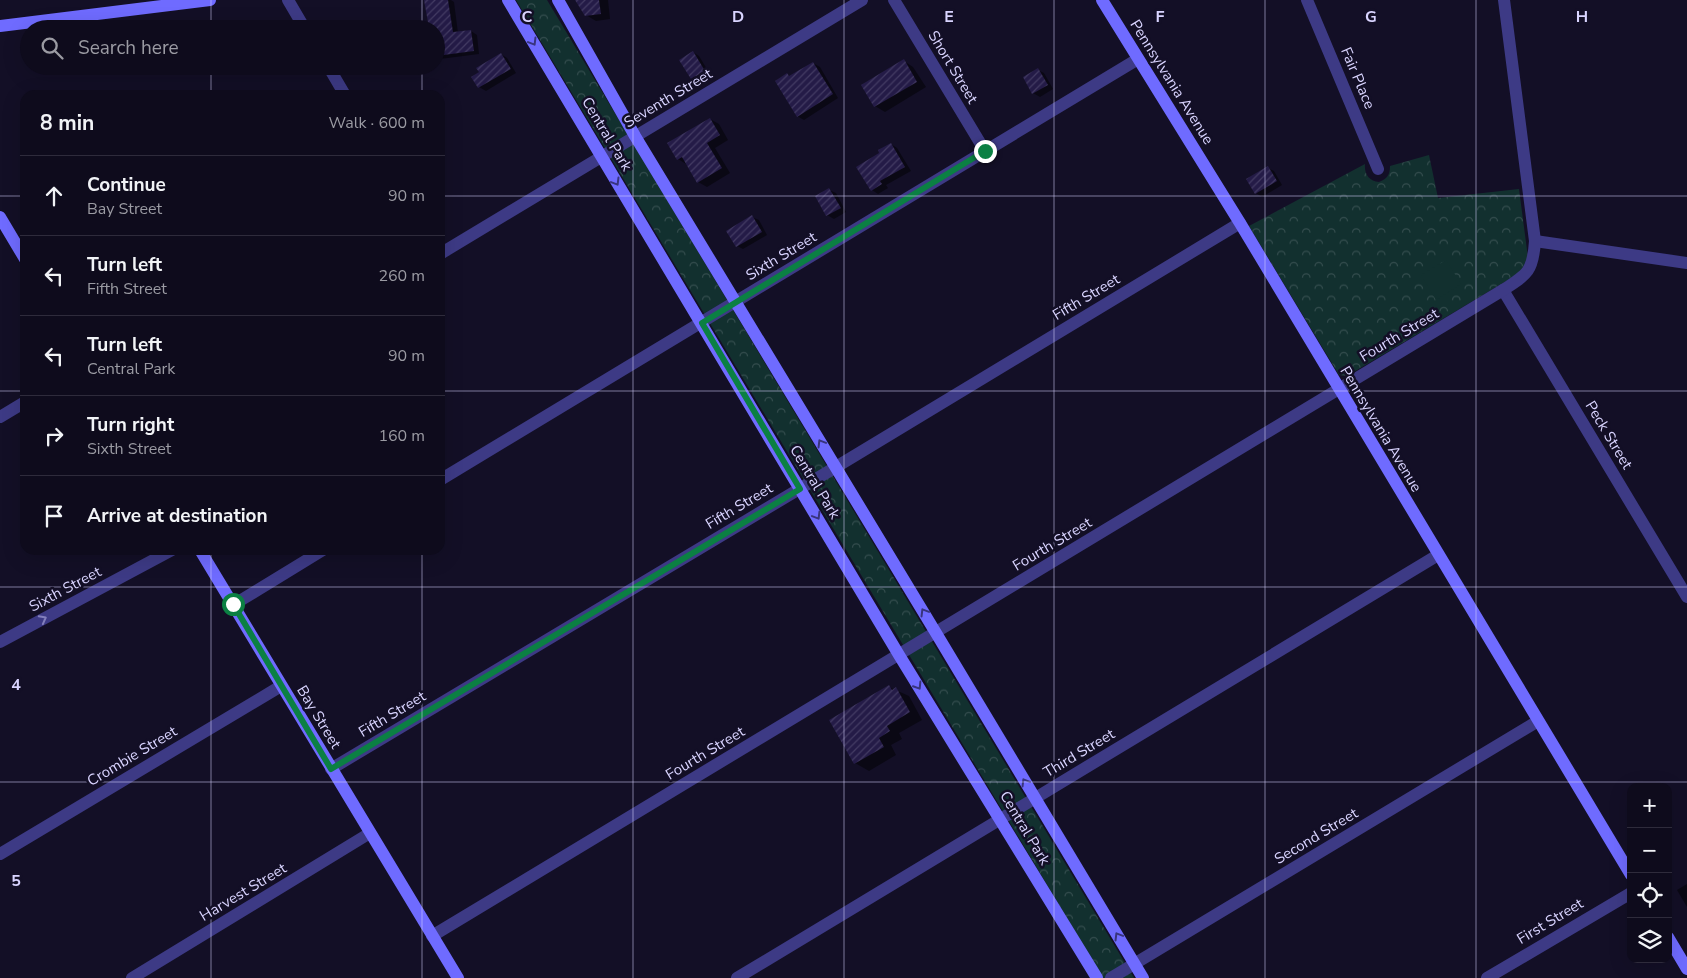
<!DOCTYPE html>
<meta charset="utf-8">
<style>
body{margin:0;font-family:"Nunito Sans",sans-serif;background:#1c1929;color:#f1f3f6}
.controls{position:absolute;right:15px;bottom:15px;display:grid;overflow:hidden;border-radius:10px;box-shadow:0 5px 20px #0002}
.controls button{width:45px;height:45px;display:grid;place-items:center;padding:0;border:0;border-bottom:1px solid #2e2b3b;background:#0e0b1c;color:#f1f3f6;font:25px sans-serif}
.stop{position:absolute;width:15px;height:15px;margin:-11px;border:4px solid #0b8043;border-radius:50%;background:#fff}
.stop.end{background:#0b8043;border-color:#fff;box-shadow:0 1px 5px #0008}
.list{margin:0;padding:0;list-style:none}
h2{display:flex;justify-content:space-between;align-items:center;height:65px;margin:0;padding:0 20px;font-size:21px}
h2 small{font-size:16px;font-weight:400;color:#9b9ba3}
.list li{display:grid;grid-template-columns:32px 1fr auto;gap:15px;align-items:center;box-sizing:border-box;height:80px;padding:0 20px;border-top:1px solid #2e2b3b}
.list b{display:block;font-size:19px;white-space:nowrap}
.list p{margin:0;font-size:16px;white-space:nowrap;color:#9b9ba3}
.list em{font-size:16px;font-style:normal;color:#9b9ba3}
.icon{flex:none;width:28px;height:28px;fill:none;stroke:currentColor;stroke-width:2;stroke-linecap:round;stroke-linejoin:round}
.map{position:relative;flex:none;width:1687px;height:978px;overflow:hidden}
.search{position:absolute;background:#0e0b1c;box-shadow:0 5px 20px #0002;left:20px;top:20px;width:425px;height:55px;display:flex;align-items:center;gap:12px;box-sizing:border-box;padding:0 18px;border-radius:28px;color:#9b9ba3;font-size:19px}
.panel{position:absolute;background:#0e0b1c;box-shadow:0 5px 20px #0002;left:20px;top:90px;width:425px;height:465px;border-radius:15px}
.map>svg:first-child{display:block}
.forest{fill:url(#forest-crowns)}
.garden{fill:#12302f}
.shadow{fill:#0007}
.building{fill:url(#building-hatch)}
.lines{fill:none;stroke-linecap:round;stroke-linejoin:round}
.street{stroke:#3d3a85;stroke-width:12}
.secondary{stroke:#6f6bff;stroke-width:12}
.oneway{stroke:#38347d}
.oneway2{stroke:#837fbc}
.route{stroke:#0b8043;stroke-width:6}
.grid{fill:none;stroke:#d9d4ff;stroke-width:1;stroke-opacity:0.55}
.labels{text-anchor:middle;stroke-width:5;stroke-linejoin:round;paint-order:stroke}
.street-label{font-size:15px;fill:#d9d4ff;stroke:#130f26}
.grid-label{font-size:16px;text-anchor:middle;font-weight:bold;fill:#d9d4ff;stroke:#130f26;stroke-width:5;stroke-linejoin:round;paint-order:stroke}
</style>
<div class="map">
<svg width="1687" height="978" viewBox="0 0 1687 978">
<defs>
<pattern id="forest-crowns" width="20" height="18" patternUnits="userSpaceOnUse" patternTransform="scale(1.25)"><rect width="20" height="18" fill="#12302f"/><path d="M2 6a3 3 0 1 1 6 0M12 15a3 3 0 1 1 6 0" fill="none" stroke="#344d4e"/></pattern>
<pattern id="building-hatch" width="6" height="6" patternUnits="userSpaceOnUse" patternTransform="scale(1.25)"><rect width="6" height="6" fill="#241b47"/><path d="M-1 1l2-2M0 6l6-6M5 7l2-2" fill="none" stroke="#433b63"/></pattern>
</defs>
<rect width="100%" height="100%" fill="#130f26"/>
<g class="forest">
<polygon points="516,0 547,0 1134,978 1103,978"/>
<path d="M1429 155 1438 198 1519 189 1528 258 1523 271 1347 376 1339 375 1249 226 1365 164C1364 174 1369 181 1379 182 1387 179 1390 175 1390 166Z"/>
</g>
<polygon class="garden" points="1446,260 1461,284 1436,300 1421,275"/>
<g class="shadow">
<polygon points="438,0 451,0 454,2 458,33 471,31 477,35 479,54 440,59 436,57 436,29 430,29 426,2"/>
<polygon points="577,0 608,0 610,19 596,21 586,15"/>
<polygon points="693,52 699,56 710,74 698,82 691,78"/>
<polygon points="501,54 507,58 516,73 486,91 479,87 473,77"/>
<polygon points="904,61 913,67 926,87 885,112 875,106"/>
<polygon points="813,63 820,67 838,98 804,120 797,116 787,75 791,77"/>
<polygon points="1038,70 1044,73 1053,89 1040,97 1033,93"/>
<polygon points="710,119 719,124 728,140 715,148 730,173 707,187 698,182 686,164 678,159"/>
<polygon points="891,144 897,148 911,171 886,185 888,188 878,194 872,190 881,153"/>
<polygon points="1268,168 1274,171 1282,185 1262,197 1256,193"/>
<polygon points="829,190 836,193 846,212 834,219 827,215 817,197"/>
<polygon points="752,217 759,220 767,235 743,249 737,246"/>
<polygon points="889,687 909,696 922,720 899,733 902,739 891,745 896,755 869,771 855,763 831,721"/>
<polygon points="1687,884 1687,907 1677,890"/>
</g>
<g class="building">
<polygon points="424,0 448,0 453,32 471,30 474,51 436,56 436,27 429,28"/>
<polygon points="575,0 599,0 601,14 585,16"/>
<polygon points="693,51 705,71 691,79 679,60"/>
<polygon points="501,53 511,69 478,88 471,77 479,72 476,68"/>
<polygon points="904,59 917,82 874,107 861,85"/>
<polygon points="813,62 833,94 797,117 775,81 787,73 789,76"/>
<polygon points="1038,68 1048,85 1032,94 1023,77"/>
<polygon points="710,118 720,135 707,143 722,168 697,183 682,157 677,160 667,143"/>
<polygon points="891,143 905,167 880,181 882,184 871,191 856,167 879,153 878,150"/>
<polygon points="1268,166 1277,181 1255,194 1246,179"/>
<polygon points="829,188 841,208 826,216 815,196"/>
<polygon points="752,215 762,232 736,247 726,231"/>
<polygon points="889,685 892,690 896,687 910,712 887,726 890,731 879,738 884,747 854,764 829,720"/>
</g>
<g class="lines">
<g class="street">
<polyline points="288,0 305,29"/>
<polyline points="894,0 985,151"/>
<polyline points="1307,0 1378,169"/>
<polyline points="328,66 345,95"/>
<polyline points="1535,241 1687,263"/>
<polyline points="440,254 862,0"/>
<polyline points="1503,290 1687,597"/>
<polyline points="0,417 25,402"/>
<polyline points="440,480 1138,59"/>
<polyline points="233,605 323,550"/>
<polyline points="0,642 172,550"/>
<polyline points="331,769 836,467 1240,223"/>
<polyline points="0,854 281,686"/>
<path d="M432 936 1503 290C1528 274 1533 271 1535 241L1504 0"/>
<polyline points="132,978 370,833"/>
<polyline points="737,978 1438,555"/>
<polyline points="1111,978 1538,721"/>
<polyline points="1487,978 1631,893"/>
</g>
<g class="secondary">
<polyline points="508,0 899,655 1097,978"/>
<polyline points="558,0 635,136 936,633 1143,978"/>
<polyline points="1102,0 1240,223 1631,875"/>
<polyline points="0,26 210,0"/>
<polyline points="0,217 25,259"/>
<polyline points="200,550 458,978"/>
<polyline points="1668,937 1687,969"/>
</g>
</g>
<defs><path id="oneway-chevron" d="M-2-3.5L2.5 0L-2 3.5" fill="none" stroke-width="1.6" stroke-linecap="round" stroke-linejoin="round" transform="scale(1.25)"/></defs>
<g class="oneway">
<use href="#oneway-chevron" transform="translate(533 42) rotate(59)"/>
<use href="#oneway-chevron" transform="translate(616 182) rotate(59)"/>
<use href="#oneway-chevron" transform="translate(821 443) rotate(-121)"/>
<use href="#oneway-chevron" transform="translate(817 516) rotate(59)"/>
<use href="#oneway-chevron" transform="translate(924 612) rotate(-121)"/>
<use href="#oneway-chevron" transform="translate(918 686) rotate(58)"/>
<use href="#oneway-chevron" transform="translate(1025 782) rotate(-121)"/>
<use href="#oneway-chevron" transform="translate(1118 936) rotate(-121)"/>
</g>
<use class="oneway2" href="#oneway-chevron" transform="translate(43 619) rotate(-28)"/>
<g class="lines">
<polyline class="route" points="233,604 331,769 800,489 702,323 985,151"/>
</g>
<path class="grid" d="M211 0V29M422 0V29M633 0V978M844 0V978M1054 0V978M1265 0V978M1476 0V978M211 66V95M422 66V95M0 196H25M440 196H1687M0 391H25M440 391H1687M211 550V978M422 550V978M0 587H1687M0 782H1687"/>
<g class="labels">
<g class="street-label">
<text transform="translate(953 67) rotate(59)" y="5">Short Street</text>
<text transform="translate(1358 78) rotate(67)" y="5">Fair Place</text>
<text transform="translate(1172 82) rotate(58)" y="5">Pennsylvania Avenue</text>
<text transform="translate(668 98) rotate(-31)" y="5">Seventh Street</text>
<text transform="translate(607 134) rotate(59)" y="5">Central Park</text>
<text transform="translate(781 256) rotate(-31)" y="5">Sixth Street</text>
<text transform="translate(1086 297) rotate(-31)" y="5">Fifth Street</text>
<text transform="translate(1399 335) rotate(-31)" y="5">Fourth Street</text>
<text transform="translate(1381 429) rotate(59)" y="5">Pennsylvania Avenue</text>
<text transform="translate(1609 435) rotate(59)" y="5">Peck Street</text>
<text transform="translate(815 482) rotate(59)" y="5">Central Park</text>
<text transform="translate(739 506) rotate(-31)" y="5">Fifth Street</text>
<text transform="translate(1052 544) rotate(-31)" y="5">Fourth Street</text>
<text transform="translate(65 589) rotate(-28)" y="5">Sixth Street</text>
<text transform="translate(392 714) rotate(-31)" y="5">Fifth Street</text>
<text transform="translate(319 717) rotate(59)" y="5">Bay Street</text>
<text transform="translate(705 753) rotate(-31)" y="5">Fourth Street</text>
<text transform="translate(1079 753) rotate(-31)" y="5">Third Street</text>
<text transform="translate(132 756) rotate(-31)" y="5">Crombie Street</text>
<text transform="translate(1025 828) rotate(59)" y="5">Central Park</text>
<text transform="translate(1316 836) rotate(-31)" y="5">Second Street</text>
<text transform="translate(243 892) rotate(-31)" y="5">Harvest Street</text>
<text transform="translate(1550 921) rotate(-31)" y="5">First Street</text>
</g>
</g>
<g class="grid-label">
<text x="527" y="22">C</text>
<text x="738" y="22">D</text>
<text x="949" y="22">E</text>
<text x="1160" y="22">F</text>
<text x="1371" y="22">G</text>
<text x="1582" y="22">H</text>
<text x="16" y="690">4</text>
<text x="16" y="886">5</text>
</g>
</svg>
<div class="controls">
<button>+</button>
<button>−</button>
<button><svg class="icon" aria-label="locate" viewBox="0 0 24 24"><circle cx="12" cy="12" r="6"/><path d="M12 2v4M12 18v4M2 12h4M18 12h4"/></svg></button>
<button><svg class="icon" aria-label="layers" viewBox="0 0 24 24"><path d="M12 4l9 5-9 5-9-5zM3 14l9 5 9-5"/></svg></button>
</div>
<div class="stop" style="left:233px;top:604px"></div>
<div class="stop end" style="left:985px;top:151px"></div>
<div class="search"><svg class="icon" aria-label="search" viewBox="0 0 24 24"><circle cx="10" cy="10" r="6"/><path d="M15 15l6 6"/></svg>Search here</div>
<section class="panel">
<h2>8 min<small>Walk · 600 m</small></h2>
<ul class="list">
<li><svg class="icon" aria-label="ahead" viewBox="0 0 24 24"><path d="M12 20V5M6 11l6-6 6 6"/></svg><div><b>Continue</b><p>Bay Street</p></div><em>90 m</em></li>
<li><svg class="icon" aria-label="left" viewBox="0 0 24 24"><path d="M17 20v-9H6M10 6l-5 5 5 5"/></svg><div><b>Turn left</b><p>Fifth Street</p></div><em>260 m</em></li>
<li><svg class="icon" aria-label="left" viewBox="0 0 24 24"><path d="M17 20v-9H6M10 6l-5 5 5 5"/></svg><div><b>Turn left</b><p>Central Park</p></div><em>90 m</em></li>
<li><svg class="icon" aria-label="right" viewBox="0 0 24 24"><path d="M7 20v-9h11M14 6l5 5-5 5"/></svg><div><b>Turn right</b><p>Sixth Street</p></div><em>160 m</em></li>
<li><svg class="icon" aria-label="arrive" viewBox="0 0 24 24"><path d="M6 21V4h12l-3 4 3 4H6"/></svg><div><b>Arrive at destination</b></div></li>
</ul>
</section>
</div>
